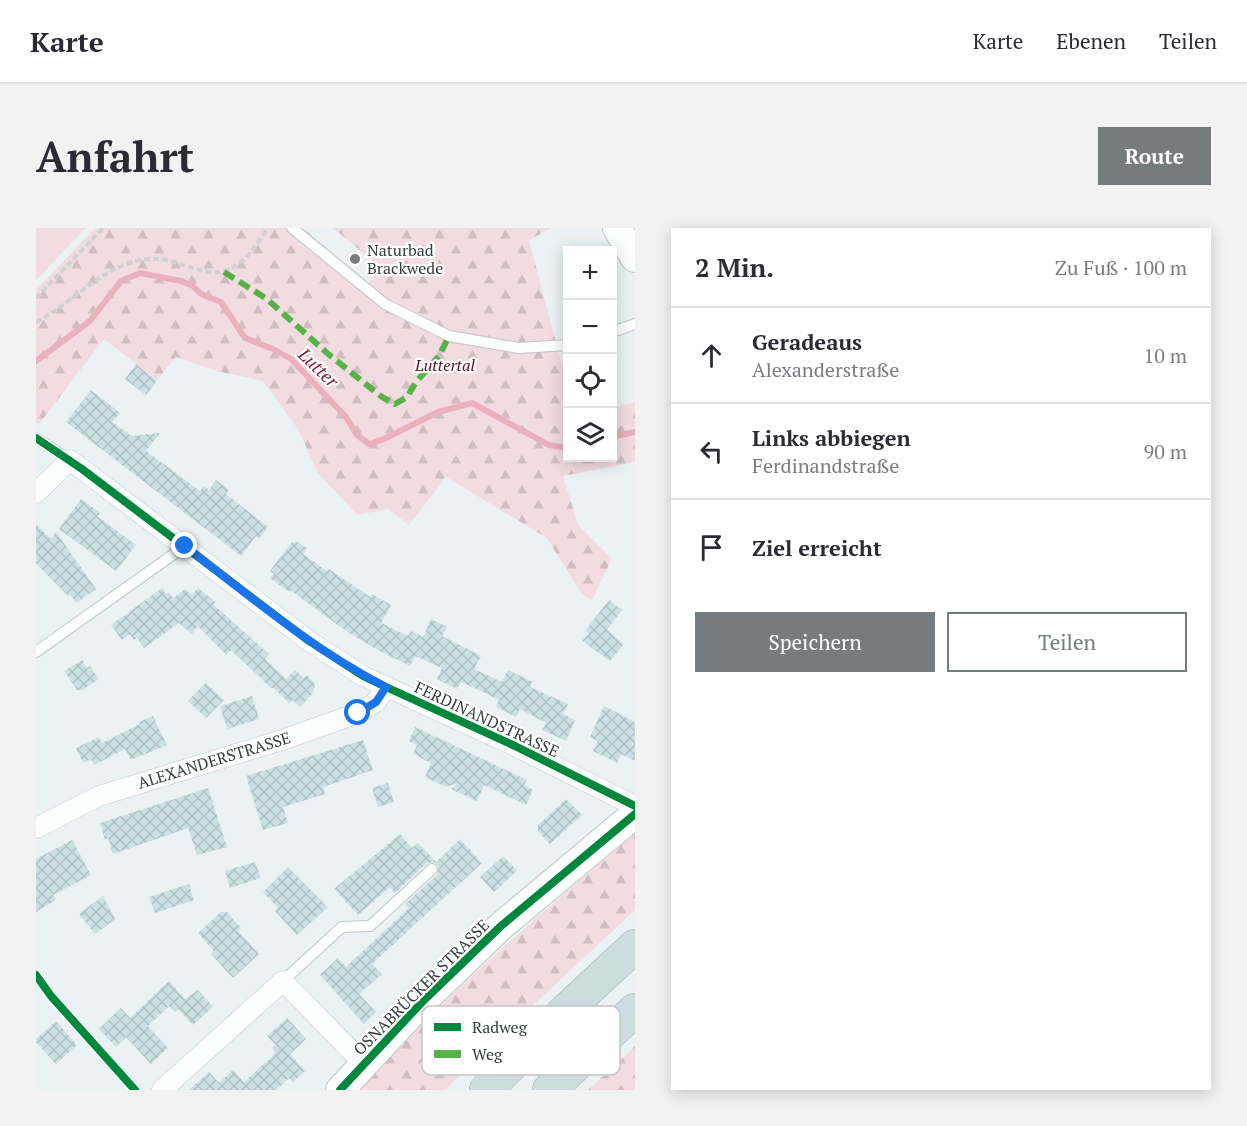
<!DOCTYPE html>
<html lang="de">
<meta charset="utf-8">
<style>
body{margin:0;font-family:"PT Serif",serif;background:#f2f2f3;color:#2b2b33}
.controls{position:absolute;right:18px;top:18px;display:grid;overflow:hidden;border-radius:0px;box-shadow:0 3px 15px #0003}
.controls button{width:54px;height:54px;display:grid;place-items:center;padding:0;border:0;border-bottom:2px solid #e1e1e2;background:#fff;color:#2b2b33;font:30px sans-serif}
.stop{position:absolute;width:18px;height:18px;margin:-14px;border:4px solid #1a73e8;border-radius:50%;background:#fff}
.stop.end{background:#1a73e8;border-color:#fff;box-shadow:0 2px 6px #0008}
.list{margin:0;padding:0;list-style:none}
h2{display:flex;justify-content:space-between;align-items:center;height:78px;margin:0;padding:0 24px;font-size:26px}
h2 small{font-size:20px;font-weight:400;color:#7c7c81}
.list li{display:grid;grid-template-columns:39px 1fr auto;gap:18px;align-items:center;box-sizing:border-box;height:96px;padding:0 24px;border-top:2px solid #e1e1e2}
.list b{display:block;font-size:22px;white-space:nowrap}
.list p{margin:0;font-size:20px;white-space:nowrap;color:#7c7c81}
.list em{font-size:20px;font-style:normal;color:#7c7c81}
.actions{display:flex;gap:12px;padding:18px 24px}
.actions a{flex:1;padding:14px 0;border:2px solid #757c7e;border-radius:0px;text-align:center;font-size:21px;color:#757c7e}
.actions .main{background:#757c7e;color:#fff}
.icon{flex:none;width:33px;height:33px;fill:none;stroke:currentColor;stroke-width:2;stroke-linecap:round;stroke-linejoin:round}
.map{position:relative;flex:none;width:599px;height:862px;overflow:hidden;border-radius:0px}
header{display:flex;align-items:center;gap:36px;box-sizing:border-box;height:84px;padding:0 30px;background:#fff;border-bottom:2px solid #e1e1e2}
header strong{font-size:28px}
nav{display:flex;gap:33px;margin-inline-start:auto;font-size:21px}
.intro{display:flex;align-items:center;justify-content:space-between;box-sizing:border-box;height:144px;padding:0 36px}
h1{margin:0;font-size:42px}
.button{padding:15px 27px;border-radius:0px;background:#757c7e;color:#fff;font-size:21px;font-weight:700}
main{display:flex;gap:36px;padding:0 36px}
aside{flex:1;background:#fff;border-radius:0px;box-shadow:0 3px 15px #0003}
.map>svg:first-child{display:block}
.green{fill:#f3dce1}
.forest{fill:url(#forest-firs)}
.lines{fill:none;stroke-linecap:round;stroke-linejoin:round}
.stream{stroke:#eab1bd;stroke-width:6}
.building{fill:url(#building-cross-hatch)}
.lane-casing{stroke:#c0c7c9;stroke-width:12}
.street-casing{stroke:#c0c7c9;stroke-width:21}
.secondary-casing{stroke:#c0c7c9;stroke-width:30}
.highway-casing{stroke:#9eb2b5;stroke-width:34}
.path{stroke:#cfd2d3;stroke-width:4;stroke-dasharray:6 3;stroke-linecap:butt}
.lane{stroke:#fcfdfd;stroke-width:10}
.street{stroke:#fcfdfd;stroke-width:20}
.secondary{stroke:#fcfdfd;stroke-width:28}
.highway{stroke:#cddddf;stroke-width:33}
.quiet{stroke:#56b347;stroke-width:6;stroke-dasharray:12 6;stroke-linecap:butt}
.cycleway-casing{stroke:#fff;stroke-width:11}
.cycleway{stroke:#00873e;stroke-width:8}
.route{stroke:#1a73e8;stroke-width:8}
.poi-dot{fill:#757c7e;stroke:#fff;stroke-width:2}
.labels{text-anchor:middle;stroke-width:4.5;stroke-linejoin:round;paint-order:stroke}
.poi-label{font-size:16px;fill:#363d3e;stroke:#fff;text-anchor:start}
.park-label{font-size:16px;font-style:italic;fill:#5a0f27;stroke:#fff}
.street-label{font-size:16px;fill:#363d3e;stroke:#fff}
.water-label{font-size:18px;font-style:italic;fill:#801e3b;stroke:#fff}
.key{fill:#fff;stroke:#c3c5c5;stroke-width:1.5}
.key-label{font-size:16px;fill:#363d3e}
</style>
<header>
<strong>Karte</strong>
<nav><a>Karte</a><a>Ebenen</a><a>Teilen</a></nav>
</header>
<div class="intro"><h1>Anfahrt</h1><a class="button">Route</a></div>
<main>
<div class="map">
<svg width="599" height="862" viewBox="0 0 599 862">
<defs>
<pattern id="forest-firs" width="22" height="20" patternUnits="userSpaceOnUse" patternTransform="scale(1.5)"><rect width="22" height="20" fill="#f3dce1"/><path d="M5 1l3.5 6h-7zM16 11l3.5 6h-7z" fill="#d1bec2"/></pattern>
<pattern id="building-cross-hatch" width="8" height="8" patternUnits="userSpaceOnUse" patternTransform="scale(1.5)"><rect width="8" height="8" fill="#cce0e3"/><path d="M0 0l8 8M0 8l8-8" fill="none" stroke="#b0c1c4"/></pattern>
</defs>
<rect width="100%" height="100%" fill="#eaf2f4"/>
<polygon class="green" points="0,0 50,0 0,52"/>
<g class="forest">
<polygon points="59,0 267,0 333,55 345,40 297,0 516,0 493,12 531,156 532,230 576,230 577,180 599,174 599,234 527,248 542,297 576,331 556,372 546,367 511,310 410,249 373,297 352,281 321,287 282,245 262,201 227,153 181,143 140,129 121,152 68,111 3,196 0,194 0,62"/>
<path d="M599 605V682L430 840 410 862H324C407 767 504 687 599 605Z"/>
<polygon points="599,818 599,862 552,862"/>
</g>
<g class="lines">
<g class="stream">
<polyline points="0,133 54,93 85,53 104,45 145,53 157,58 165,66 185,74 209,110 237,121 255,131 310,189 321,207 333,216 348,211 402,184 436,175 513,217 532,220"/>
<polyline points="576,209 599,204"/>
</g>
</g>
<g class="building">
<polygon points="100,136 121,153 110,167 89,151"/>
<polygon points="55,162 84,185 76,194 96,208 124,205 110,223 164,263 168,258 173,262 180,252 193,262 190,266 232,299 223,311 220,308 205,328 30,194"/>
<polygon points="45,271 64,285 61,288 100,317 80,343 23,301"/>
<polygon points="0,296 15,311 20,304 60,361 40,375 34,366 32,368 0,335"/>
<polygon points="256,314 262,314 271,320 267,326 291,343 293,341 334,369 336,366 355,377 345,395 372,408 375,403 387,409 395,391 411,399 406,408 445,428 438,441 466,454 472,442 497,454 494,459 532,476 527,486 539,492 530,513 506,502 510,495 484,481 480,489 460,479 463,472 447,464 425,454 421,461 401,451 406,440 379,428 374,438 344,423 313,405 254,362 253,364 234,350 238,346 234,343"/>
<polygon points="126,360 130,366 133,364 137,370 149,361 156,367 162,360 180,374 178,377 233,426 229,431 250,451 259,442 268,450 271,447 279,456 277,465 264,479 257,472 253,475 238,460 235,460 195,422 190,427 162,398 156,406 143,395 108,420 101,410 98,412 94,406 86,412 75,397"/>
<polygon points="573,372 586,382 571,401 587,417 574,433 546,413 553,405 549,403"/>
<polygon points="46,432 51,440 54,438 63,451 47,462 41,462 28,443"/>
<polygon points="170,455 188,472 170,490 152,473"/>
<polygon points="216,468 223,491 191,501 184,478"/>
<polygon points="568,478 599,494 599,533 585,526 581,535 557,523 562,513 554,509"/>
<polygon points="117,488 131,517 95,532 89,521 58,537 55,531 47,535 40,520 63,509 66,515 104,496 103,494"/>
<polygon points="379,499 491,552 488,557 497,562 490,577 448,557 441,573 415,561 422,555 410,559 389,549 395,535 377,526 381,517 373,513"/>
<polygon points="327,512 337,542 287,559 289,566 247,579 252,595 227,602 210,548"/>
<polygon points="352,555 358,574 342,579 336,560"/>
<polygon points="172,560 191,619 161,627 152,600 77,626 72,610 69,612 64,595"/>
<polygon points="530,571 546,587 514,616 502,603 502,597"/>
<polygon points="364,606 376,620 382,615 400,634 424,611 446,635 336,736 346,746 323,766 340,784 328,796 284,747 302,730 310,739 373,680 369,676 401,647 403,639 398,634 391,635 359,665 354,659 322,687 298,661"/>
<polygon points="36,612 55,647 17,667 20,672 0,684 0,631"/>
<polygon points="467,628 481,643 458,664 444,649"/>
<polygon points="219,634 225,650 194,660 189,643"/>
<polygon points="252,639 292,679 261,707 239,683 242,680 227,664"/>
<polygon points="153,656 158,672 119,685 113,669"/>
<polygon points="67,668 79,691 59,706 43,686"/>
<polygon points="185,684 191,684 205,700 202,703 223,726 197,750 175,726 178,723 162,705"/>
<polygon points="133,753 149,771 162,762 177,779 157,797 142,781 139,784 133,778 112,798 132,820 115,836 90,809 80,819 63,801 85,780 94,790"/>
<polygon points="251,790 270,811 254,826 269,843 257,854 253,850 240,862 153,862 173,844 183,855 197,842 208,854 240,825 236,820 240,817 231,808"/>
<polygon points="20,793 41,817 20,836 0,814 0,811"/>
</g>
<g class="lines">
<g class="lane-casing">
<g id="lane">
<polyline points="256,0 349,76 413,108 483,120 532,117"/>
<polyline points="576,104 599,96"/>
<polyline points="0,210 34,232"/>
<polyline points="0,424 149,318"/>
<polyline points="247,753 306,699 334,698 396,641"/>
</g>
</g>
<g class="street-casing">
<g id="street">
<polyline points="0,265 34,232 273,413 327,448 479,518 599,578"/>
<polyline points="0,600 63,568 249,511 322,485 340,474 350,459"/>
<polyline points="126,862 247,753 327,835"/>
</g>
</g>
<g class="secondary-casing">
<g id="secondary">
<polyline points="581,0 599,30"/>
<polyline points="304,862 388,772 465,698 599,586"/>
</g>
</g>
<g class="highway-casing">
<g id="highway">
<polyline points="450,862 530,782 599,718"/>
<polyline points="513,862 599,782"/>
</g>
</g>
<g class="path">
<polyline points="0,70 67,0"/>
<path d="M0 94C32 78 58 47 93 35 102 32 114 30 124 31 149 34 176 54 199 38 213 30 222 13 232 0"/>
<polyline points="0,747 15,768 99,862"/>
</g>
<use href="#lane" class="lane"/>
<use href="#street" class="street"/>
<use href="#secondary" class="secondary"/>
<use href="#highway" class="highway"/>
<polyline class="quiet" points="188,44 231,71 291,125 346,169 359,176 371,169 380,154 403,128 413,108"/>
<g class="cycleway-casing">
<g id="cycleway">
<polyline points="0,210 46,241 273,413 327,448 350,459 479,518 599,578"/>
<polyline points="0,747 15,768 99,862"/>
<polyline points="304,862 388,772 465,698 599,586"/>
</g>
</g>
<use href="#cycleway" class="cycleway"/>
</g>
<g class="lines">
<path class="route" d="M149 318C214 368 277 422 350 459L340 474 322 485"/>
</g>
<circle class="poi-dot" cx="319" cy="31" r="6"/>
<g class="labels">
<g class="poi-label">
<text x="331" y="28">Naturbad<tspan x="331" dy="18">Brackwede</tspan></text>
</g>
<g class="park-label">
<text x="409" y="143">Luttertal</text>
</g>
<g class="street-label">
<text transform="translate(451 491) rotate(25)" y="6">FERDINANDSTRASSE</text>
<text transform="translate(178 532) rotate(-17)" y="6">ALEXANDERSTRASSE</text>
<text transform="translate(385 759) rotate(-45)" y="6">OSNABRÜCKER STRASSE</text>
</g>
<g class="water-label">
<text transform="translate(282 140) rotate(44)" y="6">Lutter</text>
</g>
</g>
<rect x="386" y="778" width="198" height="69" rx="9" class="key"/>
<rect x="398" y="795" width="27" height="8" fill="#00873e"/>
<rect x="398" y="822" width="27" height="8" fill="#56b347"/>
<g class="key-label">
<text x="436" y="805">Radweg</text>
<text x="436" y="832">Weg</text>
</g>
</svg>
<div class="controls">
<button>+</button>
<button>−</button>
<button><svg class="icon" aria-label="locate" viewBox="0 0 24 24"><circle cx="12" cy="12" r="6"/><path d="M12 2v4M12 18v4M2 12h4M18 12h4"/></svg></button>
<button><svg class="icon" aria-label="layers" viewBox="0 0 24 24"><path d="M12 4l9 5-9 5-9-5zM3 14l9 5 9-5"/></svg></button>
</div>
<div class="stop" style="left:322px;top:485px"></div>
<div class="stop end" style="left:149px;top:318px"></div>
</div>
<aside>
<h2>2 Min.<small>Zu Fuß · 100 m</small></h2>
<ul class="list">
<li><svg class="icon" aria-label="ahead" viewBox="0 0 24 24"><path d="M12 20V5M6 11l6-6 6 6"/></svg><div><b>Geradeaus</b><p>Alexanderstraße</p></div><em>10 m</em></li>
<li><svg class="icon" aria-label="left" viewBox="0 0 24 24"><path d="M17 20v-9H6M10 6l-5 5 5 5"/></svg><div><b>Links abbiegen</b><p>Ferdinandstraße</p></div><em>90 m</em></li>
<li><svg class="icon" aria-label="arrive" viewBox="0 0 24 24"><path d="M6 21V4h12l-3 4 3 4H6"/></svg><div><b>Ziel erreicht</b></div></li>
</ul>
<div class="actions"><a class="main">Speichern</a><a>Teilen</a></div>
</aside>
</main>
